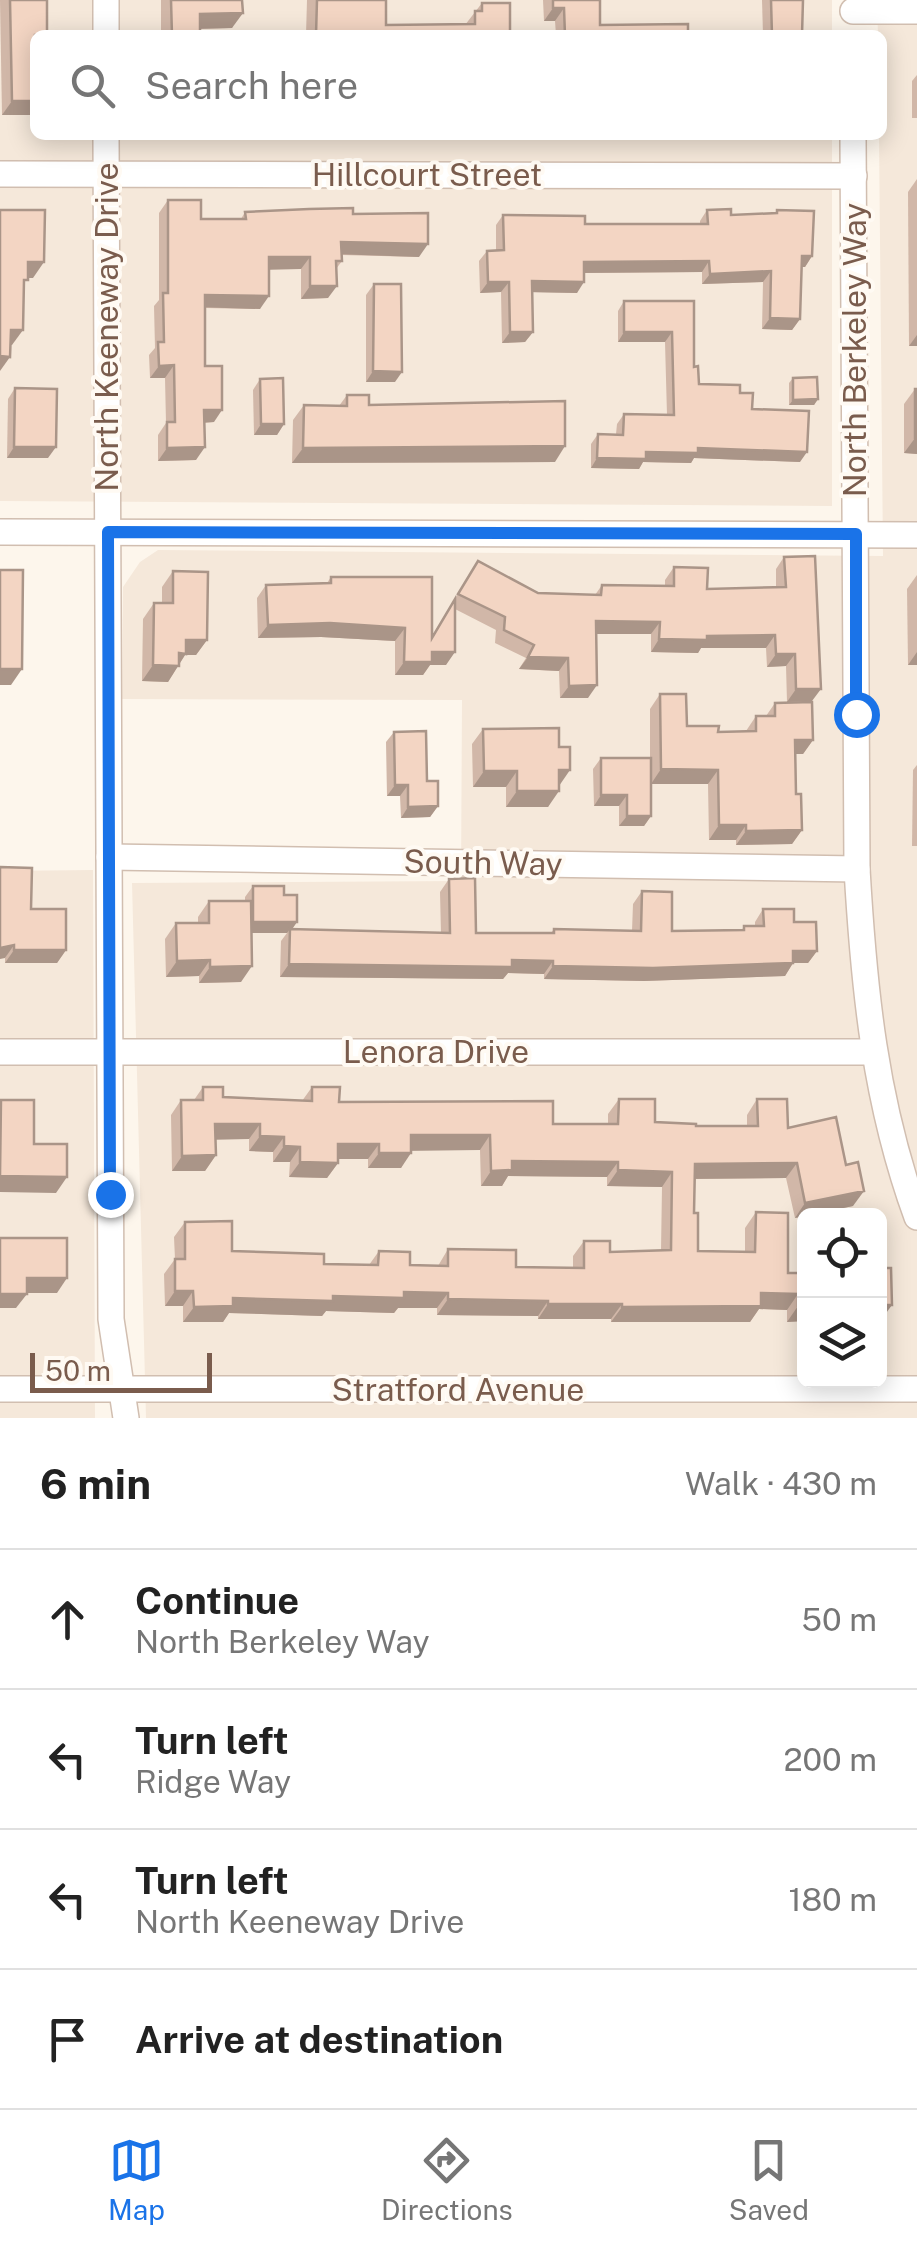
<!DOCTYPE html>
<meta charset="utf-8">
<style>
body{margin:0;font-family:"Public Sans",sans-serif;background:#f6f6f6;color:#222}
.controls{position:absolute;right:30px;bottom:30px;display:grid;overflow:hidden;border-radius:15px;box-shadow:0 5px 25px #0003}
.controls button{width:90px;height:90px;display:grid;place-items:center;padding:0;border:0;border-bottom:2px solid #e0e0e0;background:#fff;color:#222;font:50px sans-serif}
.scale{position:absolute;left:30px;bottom:25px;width:182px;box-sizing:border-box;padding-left:10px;border:5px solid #7a5c4d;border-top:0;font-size:28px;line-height:35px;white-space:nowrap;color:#7a5c4d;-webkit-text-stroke:8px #fffaf3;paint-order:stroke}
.stop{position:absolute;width:30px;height:30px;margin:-22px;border:8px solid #1a73e8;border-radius:50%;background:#fff}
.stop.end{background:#1a73e8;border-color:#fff;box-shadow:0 2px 10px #0008}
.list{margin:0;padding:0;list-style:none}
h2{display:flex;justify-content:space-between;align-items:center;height:130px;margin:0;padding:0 40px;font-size:42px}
h2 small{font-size:32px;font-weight:400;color:#767676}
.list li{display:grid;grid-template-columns:65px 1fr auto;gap:30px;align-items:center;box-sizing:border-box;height:140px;padding:0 40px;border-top:2px solid #e0e0e0}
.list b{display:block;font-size:38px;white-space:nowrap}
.list p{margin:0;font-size:32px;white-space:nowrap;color:#767676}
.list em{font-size:32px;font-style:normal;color:#767676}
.icon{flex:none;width:55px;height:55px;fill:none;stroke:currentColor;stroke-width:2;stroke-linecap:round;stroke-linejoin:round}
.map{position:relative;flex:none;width:917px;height:1418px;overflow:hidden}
.search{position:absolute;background:#fff;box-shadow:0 5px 25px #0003;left:30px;right:30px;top:30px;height:110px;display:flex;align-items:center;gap:25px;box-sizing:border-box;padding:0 35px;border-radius:15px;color:#767676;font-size:38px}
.sheet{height:690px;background:#fff}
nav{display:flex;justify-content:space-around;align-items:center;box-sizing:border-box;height:140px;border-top:2px solid #e0e0e0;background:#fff;font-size:28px;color:#767676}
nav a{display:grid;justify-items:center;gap:5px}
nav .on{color:#1a73e8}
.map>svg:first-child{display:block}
.residential{fill:#f5e8da;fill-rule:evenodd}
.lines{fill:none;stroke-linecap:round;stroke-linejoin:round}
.minor-casing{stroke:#d1beb0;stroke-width:28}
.minor{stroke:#fff;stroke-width:25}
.wall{fill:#d1b7a8}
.shaded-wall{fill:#aa9588}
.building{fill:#f3d5c3;stroke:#aa9588;stroke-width:2.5}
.route{stroke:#1a73e8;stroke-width:12}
.labels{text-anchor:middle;stroke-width:8;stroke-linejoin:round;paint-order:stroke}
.street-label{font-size:32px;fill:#7a5c4d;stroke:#fffaf3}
</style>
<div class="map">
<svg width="917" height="1418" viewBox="0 0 917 1418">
<rect width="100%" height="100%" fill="#fdf6ec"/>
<g class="residential">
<polygon points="0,0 832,0 832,35 35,35 35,135 832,135 832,506 0,501"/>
<path d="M877 0H917V1418H146L132 883 461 881 462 700 122 699 123 587 140 562 158 550 883 556 879 135H882V35H878ZM804 1216H880V1380H804Z"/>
<polygon points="93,870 95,1418 0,1418 0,871"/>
</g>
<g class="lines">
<g class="minor-casing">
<g id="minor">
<polyline points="106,0 106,35"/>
<polyline points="853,11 917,11"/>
<polyline points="106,135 111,1319 126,1418"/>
<path d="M853 135 857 869C864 990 875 1102 917 1217"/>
<polyline points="0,174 854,176"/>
<polyline points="0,532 917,535"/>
<polyline points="109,857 857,869"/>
<polyline points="0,1052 873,1052"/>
<polyline points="0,1389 917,1389"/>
</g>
</g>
<use href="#minor" class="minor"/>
</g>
<g class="wall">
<polygon points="0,0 47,0 35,115 2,115"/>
<polygon points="161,0 242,0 232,28 200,29 200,35 161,35"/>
<polygon points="307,0 386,0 386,25 465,25 482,3 510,35 306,35"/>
<polygon points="543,0 600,0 600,25 688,35 556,35 555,21 544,21"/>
<polygon points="762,0 803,0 802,35 763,35"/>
<polygon points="917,75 917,118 912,118 912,81"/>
<polygon points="917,179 917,346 909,346 908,192"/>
<polygon points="168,200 201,219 241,219 245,212 353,214 419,257 342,255 342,261 336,269 328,298 301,299 301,269 269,269 260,309 205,308 205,366 214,422 204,423 196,460 158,461 158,435 166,423 165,378 150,378 149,355 155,348 154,306 159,300 159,213"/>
<polygon points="707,210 731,215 775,213 777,210 812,256 805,267 801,267 800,319 792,330 762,329 763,282 702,284 702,272 584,273 577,293 532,292 533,332 525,342 502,343 501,292 480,293 479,261 487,251 496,250 496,225 503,215 585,224 700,224 700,221"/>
<polygon points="374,284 395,382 366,382 366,295"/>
<polygon points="624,301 694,301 694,367 699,384 740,393 752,409 800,462 694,458 691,463 643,462 639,469 591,468 591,444 598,434 616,434 617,424 624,414 667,415 665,342 618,342 618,311"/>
<polygon points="793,378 818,399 814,405 789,405 789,383"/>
<polygon points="260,379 284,424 277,435 254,435 253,390"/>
<polygon points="15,388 48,458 7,458 8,399"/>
<polygon points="915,389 917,389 917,454 904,453 904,404"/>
<polygon points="347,395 369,405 555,462 292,463 293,420 304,405 339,406"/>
<polygon points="784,557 812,701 787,702 786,666 767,667 766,648 701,648 698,653 651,652 651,634 596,634 588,698 560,698 559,671 519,669 526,658 495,643 496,630 455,609 446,665 430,665 423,675 395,675 395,641 321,637 258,638 257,598 266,585 327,583 331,577 432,636 478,561 538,593 595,595 602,585 665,586 665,580 674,567 707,589 776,587 776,569"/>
<polygon points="173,571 207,640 196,655 185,655 168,682 142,681 143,619 154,603 162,603 162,587"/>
<polygon points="917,575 917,665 908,665 907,589"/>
<polygon points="660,694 687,726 718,732 746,731 756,716 766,716 775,703 813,740 803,754 795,754 796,794 802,830 792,844 736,845 736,840 709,840 708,784 651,784 651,816 644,826 619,826 619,806 594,806 593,769 601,758 650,758 650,709"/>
<polygon points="483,729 559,786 548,807 506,807 506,787 473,787 472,744"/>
<polygon points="394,732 427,781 438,806 430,817 401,818 400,796 387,796 386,742"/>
<polygon points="917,765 917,846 912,846 913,770"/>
<polygon points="449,879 476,933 551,933 554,929 632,931 633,904 642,891 672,931 742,930 744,926 755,926 755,922 763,909 794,922 817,951 808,963 793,963 785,976 644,981 544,979 544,974 508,973 503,979 280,977 281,941 287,933 251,933 241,982 199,983 199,976 166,977 165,939 176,923 198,923 198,917 209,901 245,901 245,897 253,886 284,895 297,922 292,929 441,933 440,892"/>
<polygon points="31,909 66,950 57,963 5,963 5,958"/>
<polygon points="203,1087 223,1097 302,1101 312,1087 339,1102 553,1124 608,1124 608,1114 619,1099 655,1122 696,1126 747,1126 747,1115 757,1099 788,1128 853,1206 795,1218 786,1178 695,1179 694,1213 698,1251 745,1252 745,1228 756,1212 788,1273 804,1273 804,1321 787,1322 787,1310 759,1309 750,1322 611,1322 611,1319 538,1319 538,1316 437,1315 437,1308 398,1308 394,1313 326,1311 322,1316 229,1313 223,1322 183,1322 183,1306 165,1306 164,1274 175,1259 174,1237 185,1222 232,1251 324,1264 369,1265 379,1251 410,1265 438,1266 448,1249 516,1267 573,1268 573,1256 584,1241 610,1252 661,1251 662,1187 607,1186 607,1177 508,1176 502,1186 481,1186 480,1150 411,1150 401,1168 368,1168 368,1159 338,1159 338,1163 327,1178 289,1177 290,1162 273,1162 273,1152 249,1151 249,1139 215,1139 216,1155 205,1171 172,1171 171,1115 181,1100 194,1100"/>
</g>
<g class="shaded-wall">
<polygon points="553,8 564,8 555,21 544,21"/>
<polygon points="243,13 232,28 189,29 200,14"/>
<polygon points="12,101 35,101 35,115 2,115"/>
<polygon points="341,242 428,244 419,257 333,254"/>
<polygon points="802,256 812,256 805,267 794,267"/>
<polygon points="269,257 310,257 301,269 260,270"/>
<polygon points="709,261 702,272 577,273 584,262"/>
<polygon points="28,262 44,262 33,278 18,278"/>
<polygon points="771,271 763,282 702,284 710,274"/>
<polygon points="532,281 584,282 577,293 524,292"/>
<polygon points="488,282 509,282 501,292 480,293"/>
<polygon points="310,286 337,286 328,298 301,299"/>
<polygon points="205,295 269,296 260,309 196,307"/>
<polygon points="770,318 800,319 792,330 762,329"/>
<polygon points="11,330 23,330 12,345 0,345"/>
<polygon points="510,332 533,332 525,342 502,343"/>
<polygon points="624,332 672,332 665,342 618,342"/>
<polygon points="917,335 917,346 909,346"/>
<polygon points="0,356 10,357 0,371"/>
<polygon points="174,365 165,378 150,378 159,366"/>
<polygon points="373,371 402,372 395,382 366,382"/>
<polygon points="818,399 814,405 789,405 793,400"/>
<polygon points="204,410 222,410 214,422 195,423"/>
<polygon points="261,424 284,424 277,435 254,435"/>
<polygon points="915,438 917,438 917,454 904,453"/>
<polygon points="565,446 555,462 292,463 303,448"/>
<polygon points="14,447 56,447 48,458 7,458"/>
<polygon points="205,447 196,460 158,461 167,448"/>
<polygon points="698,448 807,452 800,462 694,458 691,463 643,462 639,469 591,468 597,458"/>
<polygon points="596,621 660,622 651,634 587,634"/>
<polygon points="330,623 405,628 395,641 321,637 258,638 268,625"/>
<polygon points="775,635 766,648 701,648 698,653 651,652 659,639 707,636"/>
<polygon points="186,640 207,640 196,655 185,655 168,682 142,681 153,665"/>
<polygon points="432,652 455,652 446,665 430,665 423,675 395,675 404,662"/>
<polygon points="917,652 917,665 908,665"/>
<polygon points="776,654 795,654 786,666 767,667"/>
<polygon points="528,657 568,658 559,671 519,669"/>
<polygon points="0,669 22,669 11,685 0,685"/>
<polygon points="597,685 588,698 560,698 569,686"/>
<polygon points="796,689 821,689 812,701 787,702"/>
<polygon points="795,740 813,740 803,754 785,754"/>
<polygon points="661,769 718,770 708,784 651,784"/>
<polygon points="559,770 570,770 559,786"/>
<polygon points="484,771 517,771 506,787 473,787"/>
<polygon points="395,785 408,785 400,796 387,796"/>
<polygon points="517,791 559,791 548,807 506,807"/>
<polygon points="601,795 627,795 619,806 594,806"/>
<polygon points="438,806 430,817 401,818 408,807"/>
<polygon points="627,816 651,816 644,826 619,826"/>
<polygon points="719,825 746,825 736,840 709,840"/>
<polygon points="802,830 792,844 736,845 746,831"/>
<polygon points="253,922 297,922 290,932 290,929 287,933 245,933"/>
<polygon points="14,945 5,958 0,959 0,948"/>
<polygon points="14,950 66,950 57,963 5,963"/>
<polygon points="793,951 817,951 808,963 793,963 785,976 644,981 544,979 553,966"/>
<polygon points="210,960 199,976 166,977 177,961"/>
<polygon points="512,960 553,961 544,974 508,973 503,979 280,977 289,964"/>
<polygon points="252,966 241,982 199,983 210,967"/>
<polygon points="215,1124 260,1124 249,1139 204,1140"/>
<polygon points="411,1135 490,1135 480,1150 401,1151"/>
<polygon points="260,1136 284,1137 273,1152 249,1151"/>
<polygon points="338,1144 379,1144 368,1159 328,1159"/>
<polygon points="284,1146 300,1147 290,1162 273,1162"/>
<polygon points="379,1153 411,1153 401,1168 368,1168"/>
<polygon points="216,1155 205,1171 172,1171 182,1156"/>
<polygon points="512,1161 618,1162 607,1177 508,1176 502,1186 481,1186 491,1171"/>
<polygon points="300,1162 338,1163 327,1178 289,1177"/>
<polygon points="797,1163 786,1178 684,1179 695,1164"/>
<polygon points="618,1170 672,1172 662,1187 607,1186"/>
<polygon points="0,1176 67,1177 56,1193 0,1192"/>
<polygon points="864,1191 853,1206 795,1218 805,1203"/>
<polygon points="27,1278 67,1278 57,1293 16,1293"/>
<polygon points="175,1291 193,1291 183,1306 165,1306"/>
<polygon points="404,1292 448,1293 437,1308 398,1308 394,1313 326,1311 322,1316 229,1313 223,1322 183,1322 194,1307 233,1298 333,1296"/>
<polygon points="761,1293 798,1294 787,1310 759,1309 750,1322 611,1322 622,1307"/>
<polygon points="0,1294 27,1294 16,1308 0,1308"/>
<polygon points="448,1299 548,1301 538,1316 437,1315"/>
<polygon points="548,1304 622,1304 611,1319 538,1319"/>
<polygon points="880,1305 892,1305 881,1320 880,1320"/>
<polygon points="798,1306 804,1306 804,1321 787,1322"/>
</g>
<g class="building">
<polygon points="10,0 47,0 47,35 35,35 35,101 12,101"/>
<polygon points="171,0 242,0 243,13 200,14 200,35 172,35"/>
<polygon points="317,0 386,0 386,25 475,24 475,11 482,11 482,3 510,3 510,35 316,35"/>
<polygon points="553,0 600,0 600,25 688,24 688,35 565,35 564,8 553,8"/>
<polygon points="771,0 803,0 802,35 806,35 772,35"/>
<polygon points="168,200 201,200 201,219 246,219 245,212 309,209 353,208 353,214 428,213 428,244 341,242 342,261 336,261 337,286 310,286 310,257 269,257 269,296 205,295 205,366 222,366 222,410 204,410 205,447 167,448 167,422 175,422 174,365 159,366 158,342 164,342 163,293 168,293"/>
<polygon points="731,209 731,215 777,213 777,210 814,211 812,256 802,256 800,319 770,318 771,271 710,274 709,261 584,262 584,282 532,281 533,332 510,332 509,282 488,282 487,251 504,250 503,215 585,216 585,224 708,224 707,210"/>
<polygon points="0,210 45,210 44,262 28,262 28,280 24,280 23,330 11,330 10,357 0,356"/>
<polygon points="374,284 401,284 402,372 373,371"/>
<polygon points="624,301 694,301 694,367 698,366 699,384 740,385 740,393 753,393 752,409 809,411 807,452 698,448 698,453 646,452 646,459 597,458 598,434 623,435 624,414 674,415 672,332 624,332"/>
<polygon points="817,377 818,399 793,400 793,378"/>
<polygon points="283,378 284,424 261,424 260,379"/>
<polygon points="15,388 57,389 56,447 14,447"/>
<rect x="915" y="389" width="2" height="49"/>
<polygon points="347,395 369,395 369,405 565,401 565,446 303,448 304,405 347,406"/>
<polygon points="815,556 821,689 796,689 795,654 776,654 775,635 707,636 707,640 659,639 660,622 596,621 597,685 569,686 568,658 528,657 534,645 504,630 505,617 458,594 478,561 538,593 601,595 602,585 674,586 674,567 708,568 707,589 786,587 784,557"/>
<polygon points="0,570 23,570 22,669 0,669"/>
<polygon points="173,571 208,572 207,640 186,640 186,654 179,653 179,666 153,665 154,603 173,603"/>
<polygon points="331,577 432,577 432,638 455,599 455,652 432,652 432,662 404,662 405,628 330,623 268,625 266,585 331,583"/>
<polygon points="660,694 686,694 687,726 719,726 718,732 756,731 756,716 775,716 775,703 812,702 813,740 795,740 796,794 801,794 802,830 746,831 746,825 719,825 718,770 661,769"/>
<polygon points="559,728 559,747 570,747 570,770 559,770 559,791 517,791 517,771 484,771 483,729"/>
<polygon points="426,731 427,781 438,781 438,806 408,807 408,785 395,785 394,732"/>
<polygon points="601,758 651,758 651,816 627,816 627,795 601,795"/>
<polygon points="0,867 32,868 31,909 66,909 66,950 14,950 14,945 0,948"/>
<polygon points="475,878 476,933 554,933 554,929 641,931 642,891 672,892 672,931 744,930 744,926 764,926 763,909 794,909 794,922 816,922 817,951 793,951 793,963 653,968 553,966 553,961 512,960 512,967 289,964 290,929 450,933 449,879"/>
<polygon points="253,886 284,886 284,895 297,895 297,922 253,922"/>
<polygon points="209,901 251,901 252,966 210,967 210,960 177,961 176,923 209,923"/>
<polygon points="203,1087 223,1087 223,1097 312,1101 312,1087 340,1087 339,1102 553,1101 553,1124 618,1124 619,1099 655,1099 655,1122 696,1124 696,1126 758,1126 757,1099 787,1099 788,1128 836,1117 846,1165 858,1162 864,1191 805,1203 797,1163 695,1164 694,1213 698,1213 698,1251 755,1252 756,1212 788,1213 788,1273 804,1273 804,1306 798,1306 798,1294 761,1293 761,1306 622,1307 622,1304 548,1304 548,1301 448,1299 448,1293 404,1292 404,1298 333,1296 333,1301 233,1298 233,1306 194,1307 193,1291 175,1291 175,1259 185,1259 185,1222 232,1221 232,1251 324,1254 324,1264 378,1265 379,1251 410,1252 410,1265 448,1266 448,1249 516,1250 516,1267 584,1268 584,1241 610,1241 610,1252 671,1250 672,1172 618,1170 618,1162 512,1161 512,1170 491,1171 490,1135 411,1135 411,1153 379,1153 379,1144 338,1144 338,1163 300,1162 300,1147 284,1146 284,1137 260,1136 260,1124 215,1124 216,1155 182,1156 181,1100 203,1100"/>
<polygon points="1,1100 34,1100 34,1144 67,1144 67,1177 0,1176"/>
<polygon points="0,1238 67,1238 67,1278 27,1278 27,1294 0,1294"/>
<polygon points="880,1268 891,1268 892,1305 880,1305"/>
</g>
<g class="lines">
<polyline class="route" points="110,1194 108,532 856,534 856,714"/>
</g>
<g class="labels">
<g class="street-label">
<text x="427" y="186">Hillcourt Street</text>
<text transform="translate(107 327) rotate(-90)" y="11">North Keeneway Drive</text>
<text transform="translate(855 350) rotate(-90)" y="11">North Berkeley Way</text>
<text transform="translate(483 863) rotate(1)" y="11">South Way</text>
<text x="436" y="1063">Lenora Drive</text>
<text x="458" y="1401">Stratford Avenue</text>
</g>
</g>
</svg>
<div class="controls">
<button><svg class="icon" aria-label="locate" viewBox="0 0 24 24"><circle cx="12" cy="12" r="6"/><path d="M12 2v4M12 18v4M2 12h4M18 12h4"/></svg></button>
<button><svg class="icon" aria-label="layers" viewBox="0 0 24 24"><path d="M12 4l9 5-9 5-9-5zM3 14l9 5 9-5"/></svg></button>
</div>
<div class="scale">50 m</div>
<div class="stop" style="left:856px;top:714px"></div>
<div class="stop end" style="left:110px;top:1194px"></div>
<div class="search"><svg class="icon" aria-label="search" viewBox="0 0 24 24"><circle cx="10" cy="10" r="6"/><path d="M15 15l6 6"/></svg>Search here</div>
</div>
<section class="sheet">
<h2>6 min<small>Walk · 430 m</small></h2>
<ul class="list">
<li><svg class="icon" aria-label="ahead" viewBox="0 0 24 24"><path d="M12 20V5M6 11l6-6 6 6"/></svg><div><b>Continue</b><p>North Berkeley Way</p></div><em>50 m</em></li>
<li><svg class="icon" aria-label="left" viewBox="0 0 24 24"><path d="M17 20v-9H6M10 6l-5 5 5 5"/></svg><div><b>Turn left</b><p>Ridge Way</p></div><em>200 m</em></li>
<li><svg class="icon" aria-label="left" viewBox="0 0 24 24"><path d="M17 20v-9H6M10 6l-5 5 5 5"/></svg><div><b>Turn left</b><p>North Keeneway Drive</p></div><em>180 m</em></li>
<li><svg class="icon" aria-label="arrive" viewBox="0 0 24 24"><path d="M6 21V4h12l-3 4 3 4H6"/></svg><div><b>Arrive at destination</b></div></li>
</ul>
</section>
<nav>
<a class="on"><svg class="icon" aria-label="map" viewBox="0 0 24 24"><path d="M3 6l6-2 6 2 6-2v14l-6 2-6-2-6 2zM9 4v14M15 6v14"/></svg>Map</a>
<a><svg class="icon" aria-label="directions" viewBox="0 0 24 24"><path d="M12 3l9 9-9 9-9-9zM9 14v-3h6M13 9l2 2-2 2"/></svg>Directions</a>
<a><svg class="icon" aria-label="saved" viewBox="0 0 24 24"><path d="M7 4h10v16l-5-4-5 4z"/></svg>Saved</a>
</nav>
